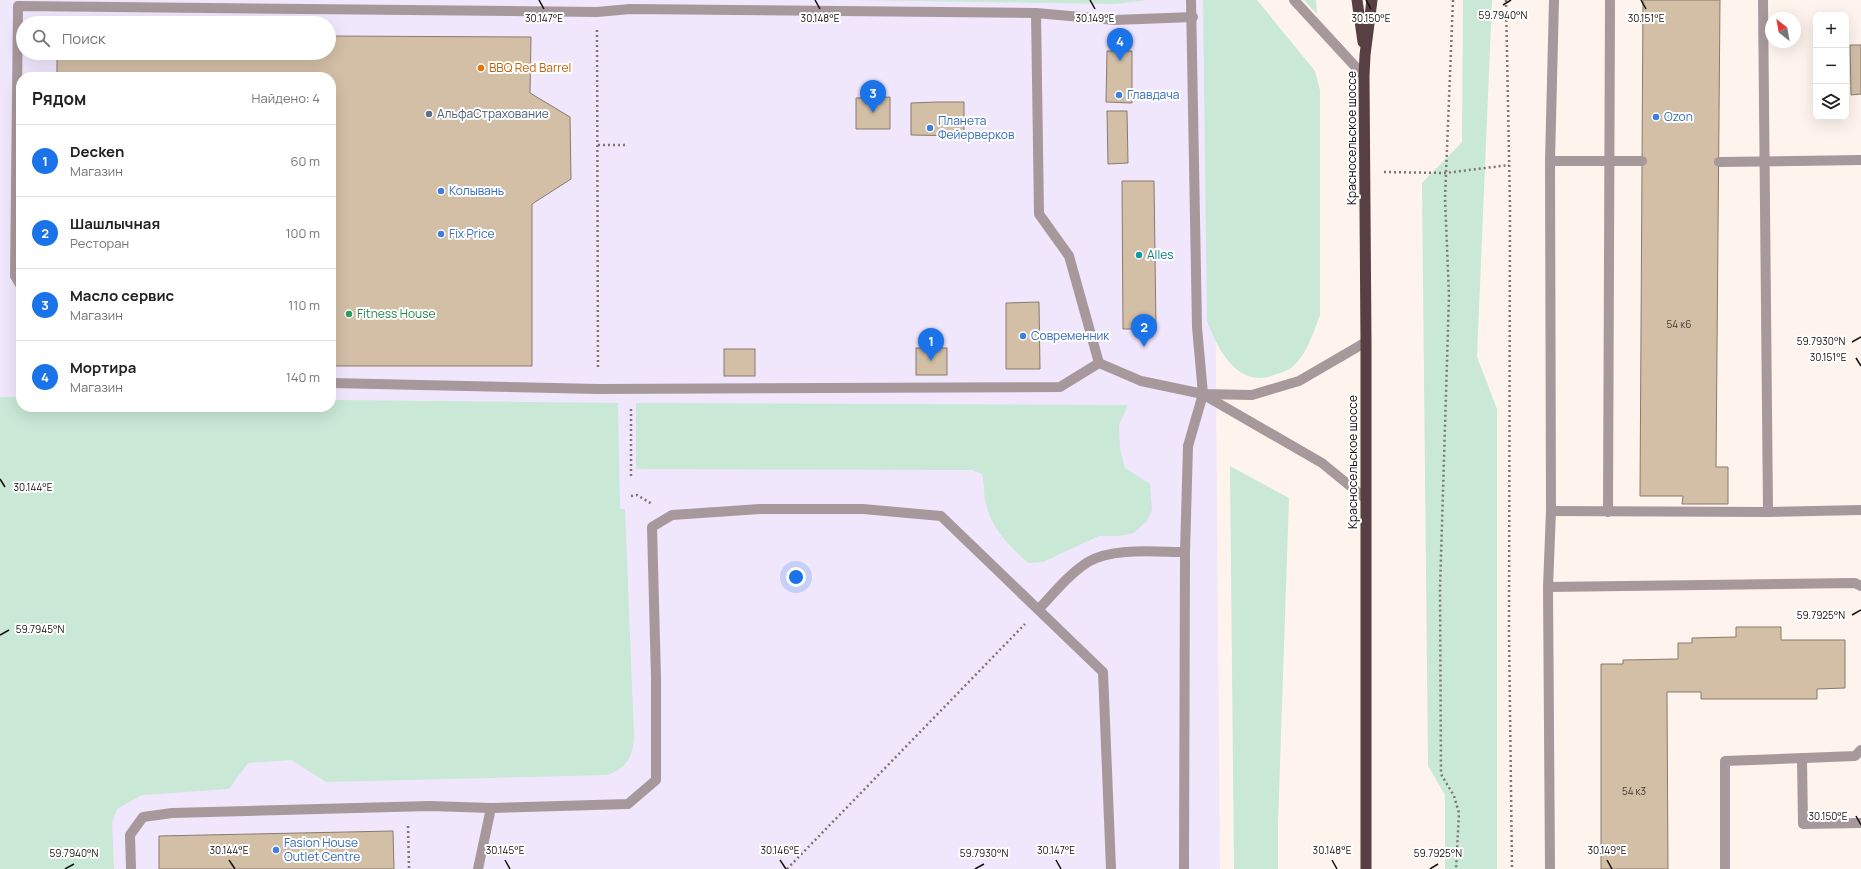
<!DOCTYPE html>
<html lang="ru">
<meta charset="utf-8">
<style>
body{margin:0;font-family:Manrope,sans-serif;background:#f6f6f6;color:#222}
.controls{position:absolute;right:12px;top:12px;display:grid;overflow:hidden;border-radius:8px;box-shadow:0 4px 16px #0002}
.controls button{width:36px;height:36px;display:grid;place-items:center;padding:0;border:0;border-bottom:1px solid #e0e0e0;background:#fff;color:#222;font:20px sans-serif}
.compass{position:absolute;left:1765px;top:12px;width:36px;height:36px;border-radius:50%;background:#fff;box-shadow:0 4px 16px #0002;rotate:329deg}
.you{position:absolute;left:796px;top:577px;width:14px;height:14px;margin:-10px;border:3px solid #fff;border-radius:50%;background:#1a73e8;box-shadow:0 0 0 6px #1a73e833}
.badge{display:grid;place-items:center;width:26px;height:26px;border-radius:50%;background:#1a73e8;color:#fff;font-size:13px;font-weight:700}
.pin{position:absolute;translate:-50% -33px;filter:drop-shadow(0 1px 2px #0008)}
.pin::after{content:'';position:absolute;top:21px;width:14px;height:12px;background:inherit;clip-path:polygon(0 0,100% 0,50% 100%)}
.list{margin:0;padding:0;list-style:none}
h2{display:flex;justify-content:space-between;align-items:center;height:52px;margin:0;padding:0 16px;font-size:17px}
h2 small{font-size:13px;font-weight:400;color:#767676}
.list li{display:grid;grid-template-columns:26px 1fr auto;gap:12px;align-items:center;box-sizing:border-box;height:72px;padding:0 16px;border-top:1px solid #e0e0e0}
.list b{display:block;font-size:15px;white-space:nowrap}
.list p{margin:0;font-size:13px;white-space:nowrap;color:#767676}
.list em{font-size:13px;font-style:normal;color:#767676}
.icon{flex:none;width:22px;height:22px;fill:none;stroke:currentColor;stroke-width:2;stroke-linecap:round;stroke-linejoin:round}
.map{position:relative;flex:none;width:1861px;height:869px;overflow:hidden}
.search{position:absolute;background:#fff;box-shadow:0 4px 16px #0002;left:16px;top:16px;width:320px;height:44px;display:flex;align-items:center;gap:10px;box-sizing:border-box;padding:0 14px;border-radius:22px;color:#767676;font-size:15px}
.panel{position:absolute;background:#fff;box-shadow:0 4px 16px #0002;left:16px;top:72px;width:320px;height:340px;border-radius:16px}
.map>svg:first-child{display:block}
.commercial{fill:#f1e7fd;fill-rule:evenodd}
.green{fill:#c9e8d6}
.building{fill:#d3bea6;stroke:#877b6e}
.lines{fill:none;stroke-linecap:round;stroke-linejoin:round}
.path{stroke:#7e7671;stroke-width:2.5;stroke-dasharray:2 3;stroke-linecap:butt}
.service{stroke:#a7989b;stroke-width:10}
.trunk{stroke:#583f44;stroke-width:11}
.ticks{fill:none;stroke:#140e0a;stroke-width:1.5}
.food-dot{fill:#e8710a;stroke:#fff;stroke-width:1.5}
.shop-dot{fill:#3f7fe0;stroke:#fff;stroke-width:1.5}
.service-dot{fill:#5c6f8a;stroke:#fff;stroke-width:1.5}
.culture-dot{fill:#0f9aa8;stroke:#fff;stroke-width:1.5}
.leisure-dot{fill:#2e9e5b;stroke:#fff;stroke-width:1.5}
.labels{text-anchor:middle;stroke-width:4;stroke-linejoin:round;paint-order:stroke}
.number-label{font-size:10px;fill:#443a31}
.food-label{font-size:12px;fill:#c56008;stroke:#fff;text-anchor:start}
.shop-label{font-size:12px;fill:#366cbe;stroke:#fff;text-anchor:start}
.service-label{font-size:12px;fill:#4e5e75;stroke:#fff;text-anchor:start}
.street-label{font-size:12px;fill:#140e0a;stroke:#fff}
.culture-label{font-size:12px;fill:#0d838f;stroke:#fff;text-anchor:start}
.leisure-label{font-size:12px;fill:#27864d;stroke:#fff;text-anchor:start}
.ticks-label{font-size:10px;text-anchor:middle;fill:#140e0a;stroke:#fff;stroke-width:4;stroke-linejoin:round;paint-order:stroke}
</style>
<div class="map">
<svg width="1861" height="869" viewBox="0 0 1861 869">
<rect width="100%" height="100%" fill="#fef4ed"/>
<path class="commercial" d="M0 0H1213L1220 869H0ZM23 23H329V53H23ZM21 77H331V407H21Z"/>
<g class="green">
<polygon points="851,0 1147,0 1115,4"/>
<path d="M1203 0H1257L1315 71 1320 90V315C1313 333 1307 355 1291 368 1287 371 1279 373 1274 375 1238 389 1218 350 1207 321Z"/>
<polygon points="1304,0 1316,0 1317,14"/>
<polygon points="1463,0 1492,0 1477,357 1497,409 1497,869 1445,869 1445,795 1428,766 1422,183 1462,142"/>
<path d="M0 397H21V407H331V400L618 403 620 509H625L634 736C633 757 627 768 607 775L326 782 291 760 248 763 229 789 142 795 117 809 112 823 114 869H0Z"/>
<path d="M636 403 1128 405 1119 425 1120 449 1125 468 1150 484 1152 510 1147 521 1134 533 1119 536H1099L1043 562 1028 563C1010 547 994 531 987 508 983 498 985 485 982 474L971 470 636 469Z"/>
<polygon points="1230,466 1289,498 1278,824 1278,869 1234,869"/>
</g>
<g class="building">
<polygon points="1643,0 1720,0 1716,467 1728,467 1728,504 1682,504 1683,496 1640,496"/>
<polygon points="329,36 531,37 530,93 570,117 571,179 532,204 532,366 331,366 331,77 57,77 57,53 329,53"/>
<polygon points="1850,45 1861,45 1861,94 1851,95"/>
<polygon points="1107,51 1132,51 1132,103 1106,102"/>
<polygon points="890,97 890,129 856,129 856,98"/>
<polygon points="937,102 964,102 964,136 911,135 911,103"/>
<polygon points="1107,111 1127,111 1128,163 1108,164"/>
<polygon points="1122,181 1154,181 1156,329 1123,329"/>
<polygon points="1039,302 1040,369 1006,369 1006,303"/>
<rect x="916" y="348" width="31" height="27"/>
<rect x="724" y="349" width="31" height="27"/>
<polygon points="1736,627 1781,627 1781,640 1845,640 1845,688 1817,689 1817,699 1701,699 1701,692 1667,692 1668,869 1601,869 1601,664 1623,664 1623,660 1678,659 1678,643 1692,643 1692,638 1736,637"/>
<polygon points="393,831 394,869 159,869 159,836"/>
</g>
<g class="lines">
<g class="path">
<polyline points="1453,0 1445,198 1449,296 1440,589 1441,774 1454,796 1459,813 1456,869"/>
<polyline points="1506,0 1510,207 1509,631 1512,869"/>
<polyline points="597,30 598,369"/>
<polyline points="598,145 628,145"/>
<polyline points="1384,172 1446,173 1509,165"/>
<polyline points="631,476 631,409"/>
<polyline points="631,496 637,495 652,504"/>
<polyline points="408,826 409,869"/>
<polyline points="787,869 1025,624"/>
</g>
<g class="service">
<polyline points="1294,0 1364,76"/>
<polyline points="1763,0 1768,512"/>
<polyline points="1036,13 1039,214 1069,256 1099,363 1141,381 1203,394 1252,395 1299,381 1366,342"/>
<polyline points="1550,161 1642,161"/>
<polyline points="1719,162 1861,160"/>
<polyline points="21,286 15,276 18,6 597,12 630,9 1036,13 1115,20 1193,17"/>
<polyline points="331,383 598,389 1060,387 1099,363"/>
<polyline points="1204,395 1322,463 1366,499"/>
<polyline points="1551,511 1768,512 1861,510"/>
<polyline points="1608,512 1610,0"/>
<polyline points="1548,587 1551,511 1550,161 1554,0"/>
<path d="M1039 609C1054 593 1069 574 1088 562 1113 547 1157 552 1185 552"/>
<polyline points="1802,758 1803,824 1861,823"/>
<polyline points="131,869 130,835 143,817 172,813 430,806 491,808"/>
<polyline points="478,869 491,808 628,804 656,780 656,678 652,527 672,515 760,509 863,509 941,516 1103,672 1111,869"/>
<polyline points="1184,869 1185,552 1188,446 1203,394 1197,327 1191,0"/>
<polyline points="1550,869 1548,587 1855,583 1861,586"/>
<polyline points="1725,869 1725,761 1855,756 1861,750"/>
</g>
<g class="trunk">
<polyline points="1357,0 1363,42"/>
<polyline points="1366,869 1366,342 1364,76 1365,55 1372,0"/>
</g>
</g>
<path class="ticks" d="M539 0 544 9M815 0 820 9M1090 0 1095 9M1366 0 1371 9M1641 0 1646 9M1503 5 1511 0M1852 342 1861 337M1856 358 1861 366M0 479 5 487M1852 615 1861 610M0 635 9 630M1856 816 1861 825M229 860 235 869M505 860 510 869M780 860 786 869M1056 860 1061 869M1332 860 1337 869M1607 860 1612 869M65 869 74 864M975 869 984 864M1430 869 1438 864"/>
<circle class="food-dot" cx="481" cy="68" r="4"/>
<g class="shop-dot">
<circle cx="1119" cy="95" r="4"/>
<circle cx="1656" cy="117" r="4"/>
<circle cx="930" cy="128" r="4"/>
<circle cx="441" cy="191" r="4"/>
<circle cx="441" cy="234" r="4"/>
<circle cx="1023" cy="336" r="4"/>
<circle cx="276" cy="850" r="4"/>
</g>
<circle class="service-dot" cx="429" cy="114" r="4"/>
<circle class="culture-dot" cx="1139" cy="255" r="4"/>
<circle class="leisure-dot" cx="349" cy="314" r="4"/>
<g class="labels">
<g class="number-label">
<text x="1679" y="328">54 к6</text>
<text x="1634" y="795">54 к3</text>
</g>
<g class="food-label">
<text x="489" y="72">BBQ Red Barrel</text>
</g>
<g class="shop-label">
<text x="1127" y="99">Главдача</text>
<text x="1664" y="121">Ozon</text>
<text x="938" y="125">Планета<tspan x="938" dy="14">Фейерверков</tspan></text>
<text x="449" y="195">Колывань</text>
<text x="449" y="238">Fix Price</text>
<text x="1031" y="340">Современник</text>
<text x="284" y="847">Fasion House<tspan x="284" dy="14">Outlet Centre</tspan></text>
</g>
<g class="service-label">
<text x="437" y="118">АльфаСтрахование</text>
</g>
<g class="street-label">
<text transform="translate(1352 138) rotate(-90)" y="4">Красносельское шоссе</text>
<text transform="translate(1353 462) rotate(-90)" y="4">Красносельское шоссе</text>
</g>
<g class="culture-label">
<text x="1147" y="259">Alles</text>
</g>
<g class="leisure-label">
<text x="357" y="318">Fitness House</text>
</g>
</g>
<g class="ticks-label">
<text x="1503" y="19">59.7940°N</text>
<text x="1646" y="22">30.151°E</text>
<text x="544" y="22">30.147°E</text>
<text x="820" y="22">30.148°E</text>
<text x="1095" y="22">30.149°E</text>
<text x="1371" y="22">30.150°E</text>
<text x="1821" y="345">59.7930°N</text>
<text x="1828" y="361">30.151°E</text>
<text x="33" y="491">30.144°E</text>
<text x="1821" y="619">59.7925°N</text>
<text x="40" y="633">59.7945°N</text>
<text x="1828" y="820">30.150°E</text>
<text x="229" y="854">30.144°E</text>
<text x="505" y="854">30.145°E</text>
<text x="780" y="854">30.146°E</text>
<text x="1056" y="854">30.147°E</text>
<text x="1332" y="854">30.148°E</text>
<text x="1607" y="854">30.149°E</text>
<text x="74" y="857">59.7940°N</text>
<text x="984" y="857">59.7930°N</text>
<text x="1438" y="857">59.7925°N</text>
</g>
</svg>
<div class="controls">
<button>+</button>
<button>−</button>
<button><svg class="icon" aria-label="layers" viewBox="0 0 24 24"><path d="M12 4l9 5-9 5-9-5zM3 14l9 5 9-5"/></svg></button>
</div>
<svg class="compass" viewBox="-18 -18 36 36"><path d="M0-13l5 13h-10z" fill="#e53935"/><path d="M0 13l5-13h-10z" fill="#767676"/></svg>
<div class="you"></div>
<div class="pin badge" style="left:931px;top:361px">1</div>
<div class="pin badge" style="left:1144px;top:347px">2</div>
<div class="pin badge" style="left:873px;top:113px">3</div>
<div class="pin badge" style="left:1120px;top:61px">4</div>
<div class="search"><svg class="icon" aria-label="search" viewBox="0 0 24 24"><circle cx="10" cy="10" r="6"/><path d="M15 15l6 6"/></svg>Поиск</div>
<section class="panel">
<h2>Рядом<small>Найдено: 4</small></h2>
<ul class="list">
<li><span class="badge">1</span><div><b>Decken</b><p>Магазин</p></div><em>60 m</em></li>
<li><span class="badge">2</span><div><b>Шашлычная</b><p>Ресторан</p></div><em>100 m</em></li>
<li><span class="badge">3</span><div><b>Масло сервис</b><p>Магазин</p></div><em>110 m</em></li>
<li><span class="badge">4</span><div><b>Мортира</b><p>Магазин</p></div><em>140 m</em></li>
</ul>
</section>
</div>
